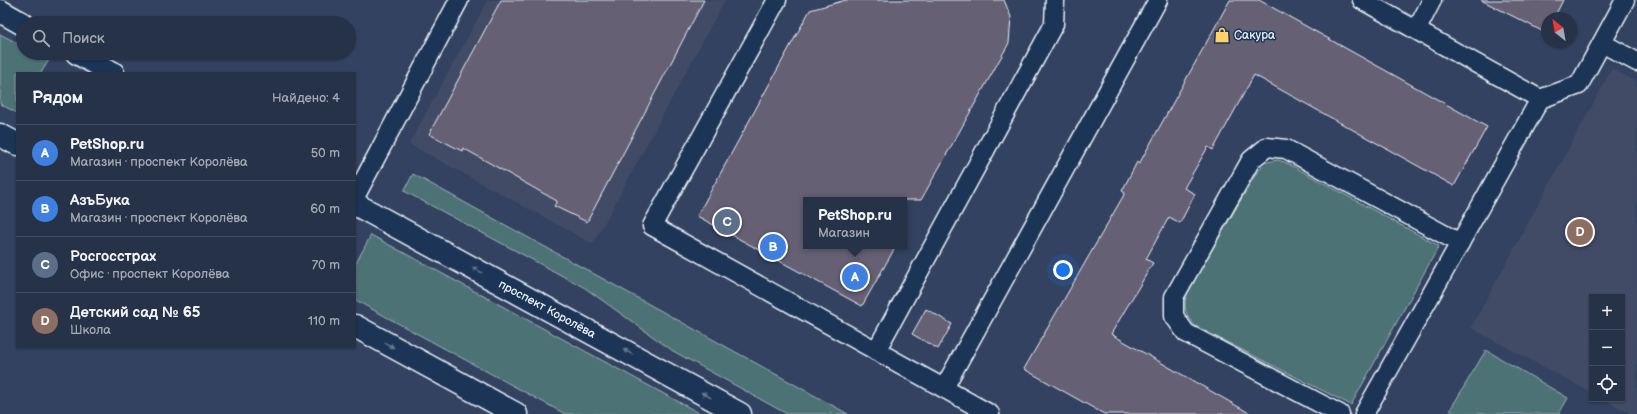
<!DOCTYPE html>
<html lang="ru">
<meta charset="utf-8">
<style>
body{margin:0;font-family:"Balsamiq Sans",sans-serif;background:#323e52;color:#f1f3f6}
.controls{position:absolute;right:12px;bottom:12px;display:grid;overflow:hidden;border-radius:0px;box-shadow:0 1px 3px #0004}
.controls button{width:36px;height:36px;display:grid;place-items:center;padding:0;border:0;border-bottom:1px solid #424d60;background:#263248;color:#f1f3f6;font:20px sans-serif}
.compass{position:absolute;left:1541px;top:12px;width:36px;height:36px;border-radius:50%;background:#263248;box-shadow:0 1px 3px #0004;rotate:329deg}
.you{position:absolute;left:1063px;top:270px;width:14px;height:14px;margin:-10px;border:3px solid #fff;border-radius:50%;background:#1a73e8;box-shadow:0 0 0 6px #1a73e833}
.badge{display:grid;place-items:center;width:26px;height:26px;border-radius:50%;background:#ffd166;color:#fff;font-size:13px;font-weight:700}
.pin{position:absolute;translate:-50% -50%;border:2px solid #fff;box-shadow:0 1px 4px #0006}
.popup{position:absolute;left:803px;top:197px;width:104px;height:52px;box-sizing:border-box;display:grid;place-content:center;border-radius:0px;background:#263248;filter:drop-shadow(0 1px 3px #0005);font-size:13px;white-space:nowrap;color:#a4aab4}
.popup b{font-size:15px;color:#f1f3f6}
.popup::after{content:'';position:absolute;left:50%;top:100%;margin-left:-8px;border:8px solid transparent;border-top-color:#263248}
.list{margin:0;padding:0;list-style:none}
h2{display:flex;justify-content:space-between;align-items:center;height:52px;margin:0;padding:0 16px;font-size:17px}
h2 small{font-size:13px;font-weight:400;color:#a4aab4}
.list li{display:grid;grid-template-columns:26px 1fr auto;gap:12px;align-items:center;box-sizing:border-box;height:56px;padding:0 16px;border-top:1px solid #424d60}
.list b{display:block;font-size:15px;white-space:nowrap}
.list p{margin:0;font-size:13px;white-space:nowrap;color:#a4aab4}
.list em{font-size:13px;font-style:normal;color:#a4aab4}
.icon{flex:none;width:22px;height:22px;fill:none;stroke:currentColor;stroke-width:2;stroke-linecap:round;stroke-linejoin:round}
.map{position:relative;flex:none;width:1637px;height:414px;overflow:hidden}
.search{position:absolute;background:#263248;box-shadow:0 1px 3px #0004;left:16px;top:16px;width:340px;height:44px;display:flex;align-items:center;gap:10px;box-sizing:border-box;padding:0 14px;border-radius:22px;color:#a4aab4;font-size:15px}
.panel{position:absolute;background:#263248;box-shadow:0 1px 3px #0004;left:16px;top:72px;width:340px;height:276px;border-radius:0px}
.map>svg:first-child{display:block}
.built{fill:#424b66}
.green{fill:#4d7275;stroke:#9ab2b6}
.building{fill:#666174;stroke:#e8f1f8}
.lines{fill:none;stroke-linecap:round;stroke-linejoin:round}
.lane-casing{stroke:#e8f1f8;stroke-width:21}
.secondary-casing{stroke:#e8f1f8;stroke-width:25}
.lane{stroke:#1d3557;stroke-width:18}
.secondary{stroke:#1d3557;stroke-width:22}
.oneway{fill:#64778f}
.labels{text-anchor:middle;stroke-width:3;stroke-linejoin:round;paint-order:stroke}
.poi-label{font-size:12px;fill:#e8f1f8;stroke:#1d3557;text-anchor:start}
.street-label{font-size:12px;fill:#e8f1f8;stroke:#1d3557}
</style>
<div class="map">
<svg width="1637" height="414" viewBox="0 0 1637 414">
<rect width="100%" height="100%" fill="#334260"/>
<filter id="ink" filterUnits="userSpaceOnUse"><feTurbulence type="fractalNoise" baseFrequency=".025" numOctaves="2"/><feDisplacementMap in="SourceGraphic" scale="8" xChannelSelector="R" yChannelSelector="G"/><feConvolveMatrix kernelMatrix="1 2 1 2 8 2 1 2 1" color-interpolation-filters="sRGB"/></filter>
<g filter="url(#ink)">
<g class="built">
<polygon points="488,0 725,0 593,244 409,144"/>
<polygon points="1612,69 1637,82 1637,414 1631,414 1603,399 1622,399 1622,297 1592,297 1592,393 1471,328"/>
</g>
<g class="green">
<polygon points="0,34 23,46 23,53 36,53 49,60 41,73 17,73 17,113 0,104"/>
<path d="M1278 160 1287 163 1439 246 1351 405 1195 326C1185 313 1183 309 1187 293L1257 172 1267 162Z"/>
<polygon points="413,174 848,414 787,414 673,351 585,288 404,191"/>
<polygon points="371,235 701,414 565,414 355,300 355,265"/>
<polygon points="1486,350 1568,398 1559,414 1456,414 1450,410"/>
</g>
<g class="building">
<polygon points="501,0 704,0 587,222 554,206 557,201 463,148 462,151 429,134"/>
<polygon points="846,0 1004,0 1011,17 1009,43 921,200 806,200 806,246 896,246 862,306 697,216 810,10"/>
<polygon points="1230,0 1259,0 1487,127 1454,186 1254,75 1213,150 1208,147 1184,188 1195,194 1180,223 1169,217 1146,259 1153,263 1111,334 1251,414 1104,414 1024,369 1125,193 1122,191 1137,162 1139,164"/>
<polygon points="1481,0 1563,0 1554,18 1547,18 1546,33"/>
<polygon points="926,309 952,324 938,349 912,334"/>
</g>
<g class="lines">
<g class="lane-casing">
<g id="lane">
<polyline points="777,0 652,226 990,414"/>
<polyline points="1362,0 1540,99 1579,85 1625,0"/>
<polyline points="1417,29 1432,0"/>
<polyline points="1602,43 1637,62"/>
<polyline points="355,197 459,0"/>
<polyline points="876,351 1054,24 1055,0"/>
<polyline points="944,388 1158,0"/>
<polyline points="1340,414 1186,333 1174,316 1174,297 1251,160 1267,147 1286,149 1460,243 1540,99"/>
<polyline points="1364,414 1460,243"/>
</g>
</g>
<g class="secondary-casing">
<g id="secondary">
<polyline points="0,11 23,24"/>
<polyline points="77,53 113,73"/>
<polyline points="0,135 17,144"/>
<path id="s1" d="M355 204 740 414"/>
<polyline points="355,326 516,414"/>
</g>
</g>
<use href="#lane" class="lane"/>
<use href="#secondary" class="secondary"/>
</g>
<defs><path id="oneway-solid" d="M-6-.8H1V-3.2L6.5 0L1 3.2V.8H-6Z"/></defs>
<g class="oneway">
<use href="#oneway-solid" transform="translate(477 270) rotate(-151)"/>
<use href="#oneway-solid" transform="translate(389 345) rotate(29)"/>
<use href="#oneway-solid" transform="translate(628 352) rotate(-151)"/>
<use href="#oneway-solid" transform="translate(706 395) rotate(-151)"/>
</g>
</g>
<defs>
<g id="shop-bare" transform="scale(1.2)"><path d="M-5-2.5h2.3a2.7 3.5 0 0 1 5.4 0H5L5.5 6h-11ZM-1.5-2.5h3a1.5 2.3 0 0 0-3 0Z" fill="#ffd166" stroke="#1d3557" stroke-width="2.5" paint-order="stroke"/></g>
</defs>
<g fill-rule="evenodd">
<use href="#shop-bare" x="1222" y="35"/>
</g>
<g class="labels">
<g class="poi-label">
<text x="1234" y="39">Сакура</text>
</g>
<g class="street-label">
<text dy="4" stroke="none"><textPath href="#s1" startOffset="219">проспект Королёва</textPath></text>
</g>
</g>
</svg>
<div class="controls">
<button>+</button>
<button>−</button>
<button><svg class="icon" aria-label="locate" viewBox="0 0 24 24"><circle cx="12" cy="12" r="6"/><path d="M12 2v4M12 18v4M2 12h4M18 12h4"/></svg></button>
</div>
<svg class="compass" viewBox="-18 -18 36 36"><path d="M0-13l5 13h-10z" fill="#e53935"/><path d="M0 13l5-13h-10z" fill="#a4aab4"/></svg>
<div class="you"></div>
<div class="pin badge" style="left:855px;top:277px;background:#3f7fe0">A</div>
<div class="popup"><b>PetShop.ru</b>Магазин</div>
<div class="pin badge" style="left:773px;top:247px;background:#3f7fe0">B</div>
<div class="pin badge" style="left:727px;top:222px;background:#5c6f8a">C</div>
<div class="pin badge" style="left:1580px;top:232px;background:#8d6e63">D</div>
<div class="search"><svg class="icon" aria-label="search" viewBox="0 0 24 24"><circle cx="10" cy="10" r="6"/><path d="M15 15l6 6"/></svg>Поиск</div>
<section class="panel">
<h2>Рядом<small>Найдено: 4</small></h2>
<ul class="list">
<li><span class="badge" style="background:#3f7fe0">A</span><div><b>PetShop.ru</b><p>Магазин · проспект Королёва</p></div><em>50 m</em></li>
<li><span class="badge" style="background:#3f7fe0">B</span><div><b>АзъБука</b><p>Магазин · проспект Королёва</p></div><em>60 m</em></li>
<li><span class="badge" style="background:#5c6f8a">C</span><div><b>Росгосстрах</b><p>Офис · проспект Королёва</p></div><em>70 m</em></li>
<li><span class="badge" style="background:#8d6e63">D</span><div><b>Детский сад № 65</b><p>Школа</p></div><em>110 m</em></li>
</ul>
</section>
</div>
